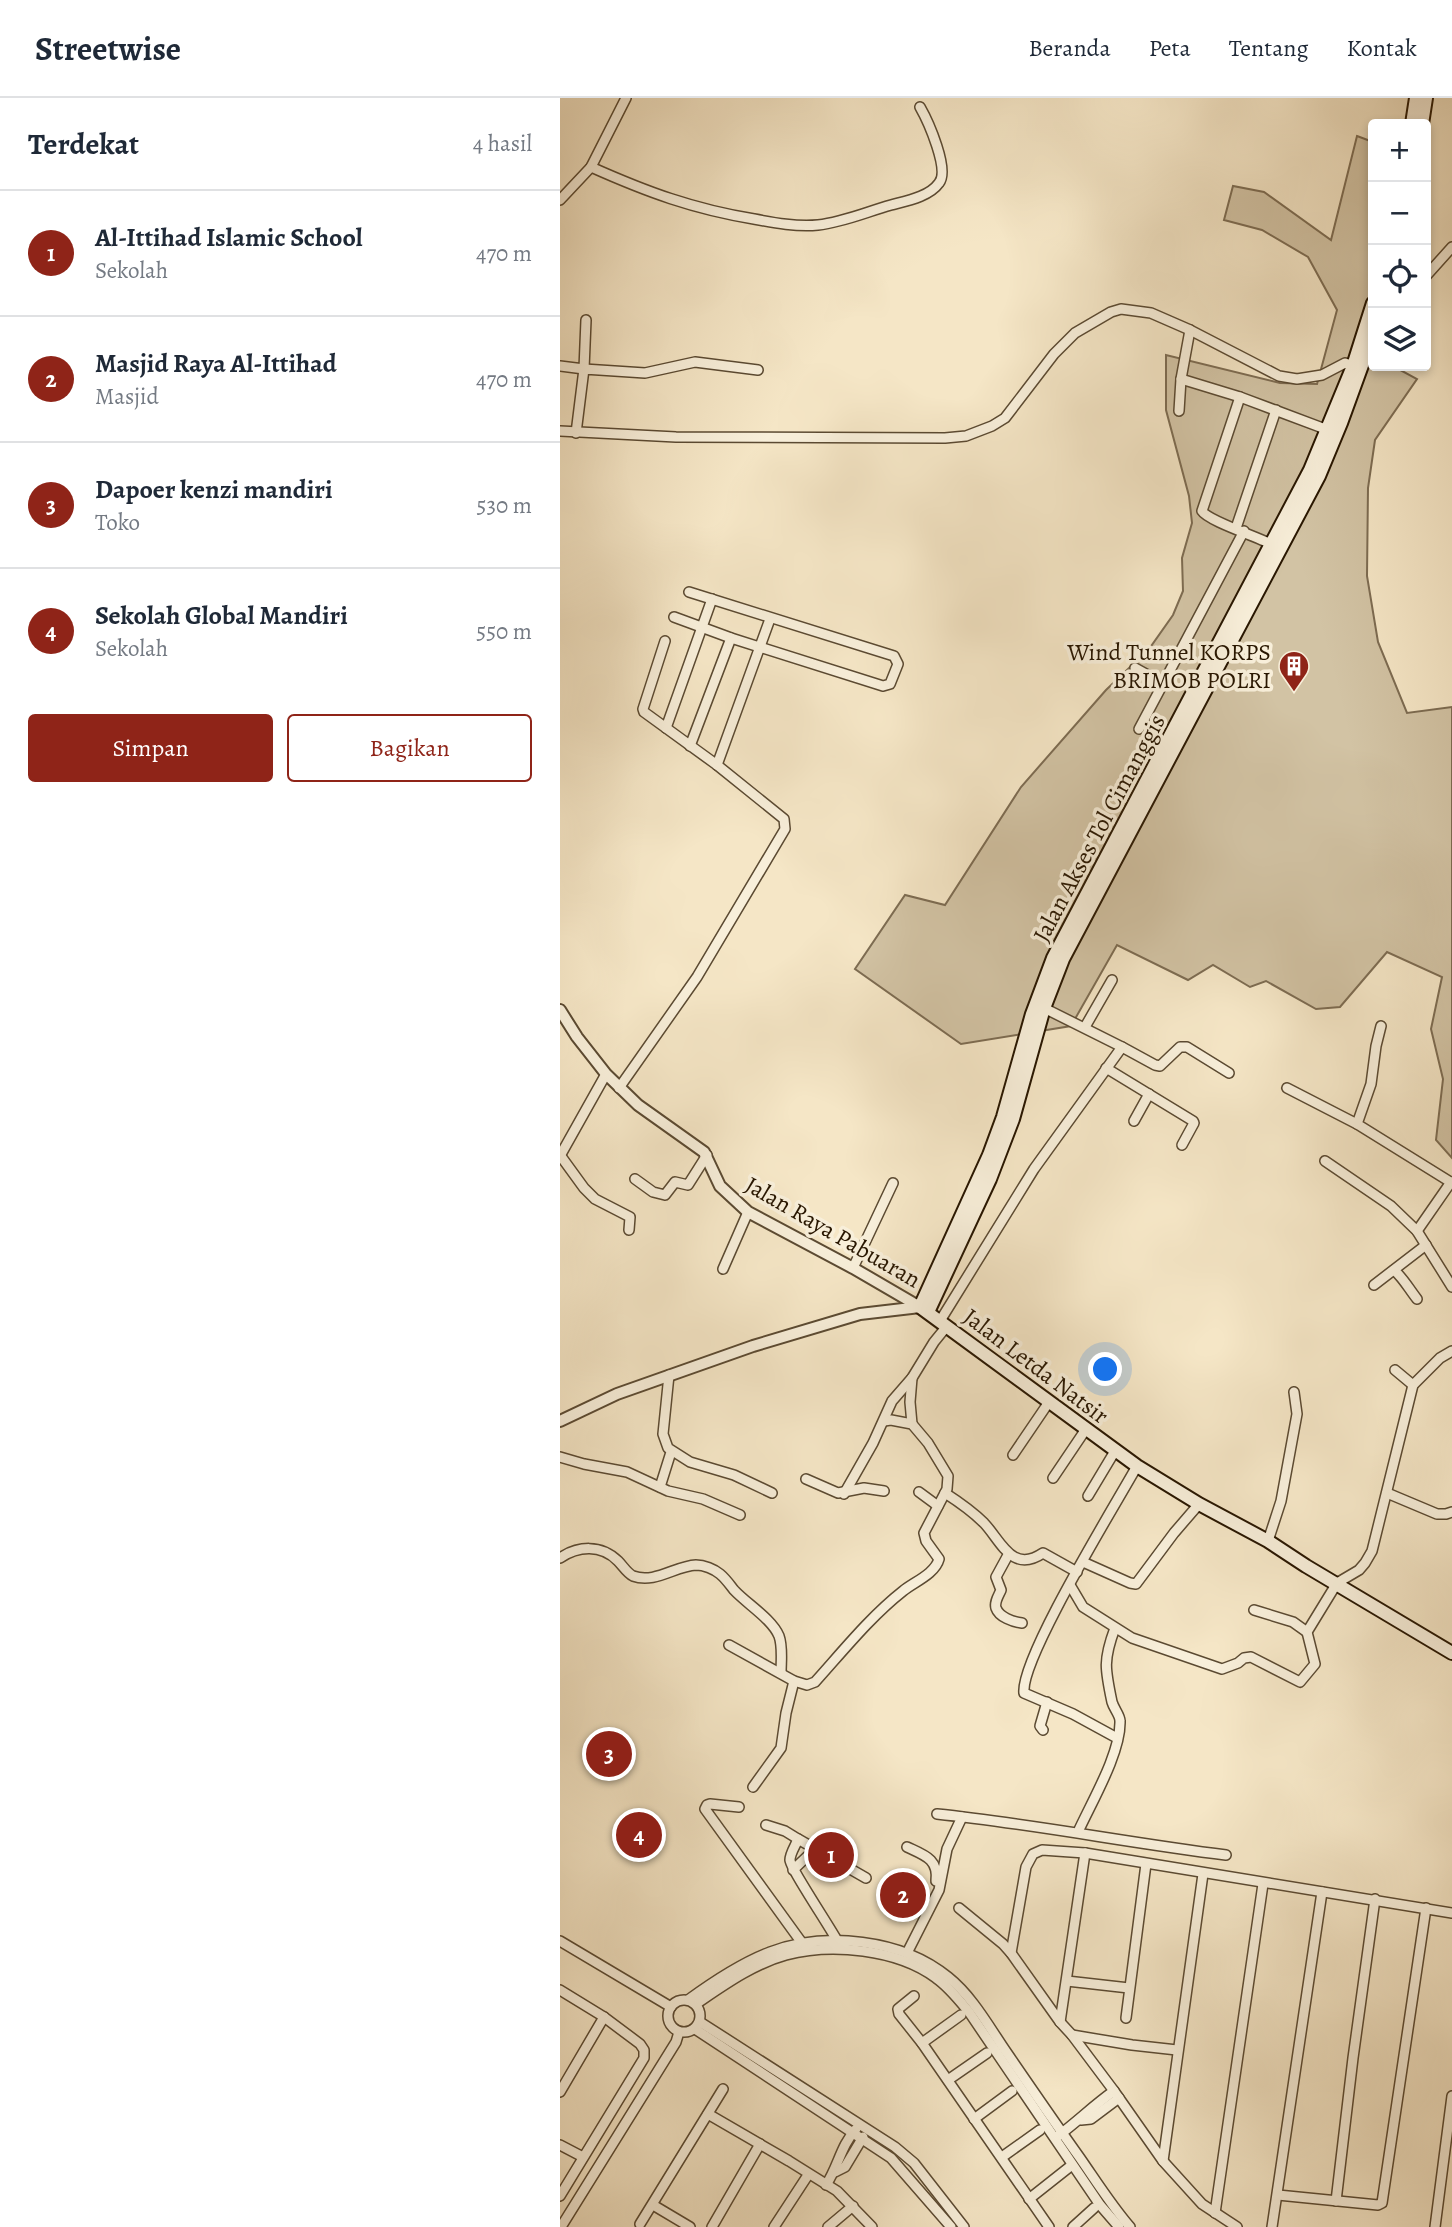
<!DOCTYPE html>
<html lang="id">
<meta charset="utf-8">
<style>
body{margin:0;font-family:Alegreya,serif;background:#f2f2f3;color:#1f2937}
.controls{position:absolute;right:21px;top:21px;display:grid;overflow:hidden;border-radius:7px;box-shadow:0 4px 10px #0003}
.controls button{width:63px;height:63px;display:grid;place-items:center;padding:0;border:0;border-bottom:2px solid #e0e1e3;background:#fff;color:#1f2937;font:35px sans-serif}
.you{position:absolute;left:546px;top:1272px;width:24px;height:24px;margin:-18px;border:5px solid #fff;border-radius:50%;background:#1a73e8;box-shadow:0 0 0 10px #1a73e833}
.badge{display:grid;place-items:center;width:46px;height:46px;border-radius:50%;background:#8f2418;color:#fff;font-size:23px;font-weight:700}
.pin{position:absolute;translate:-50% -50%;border:4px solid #fff;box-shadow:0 2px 7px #0006}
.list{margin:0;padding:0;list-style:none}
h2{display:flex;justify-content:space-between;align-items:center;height:91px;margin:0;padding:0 28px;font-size:30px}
h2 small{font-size:23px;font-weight:400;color:#747a83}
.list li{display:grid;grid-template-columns:46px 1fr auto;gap:21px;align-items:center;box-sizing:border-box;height:126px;padding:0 28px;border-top:2px solid #e0e1e3}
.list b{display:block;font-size:26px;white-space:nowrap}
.list p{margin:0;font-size:23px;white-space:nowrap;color:#747a83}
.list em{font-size:23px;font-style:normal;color:#747a83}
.actions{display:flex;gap:14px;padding:21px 28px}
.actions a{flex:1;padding:16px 0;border:2px solid #8f2418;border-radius:7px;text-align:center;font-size:24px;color:#8f2418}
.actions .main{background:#8f2418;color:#fff}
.icon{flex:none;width:38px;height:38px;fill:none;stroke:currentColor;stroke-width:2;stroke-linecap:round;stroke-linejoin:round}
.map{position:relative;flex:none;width:892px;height:2129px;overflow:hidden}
header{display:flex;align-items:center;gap:42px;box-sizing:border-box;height:98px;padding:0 35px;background:#fff;border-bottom:2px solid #e0e1e3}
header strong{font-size:33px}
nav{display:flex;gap:38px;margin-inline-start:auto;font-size:24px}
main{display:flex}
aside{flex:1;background:#fff}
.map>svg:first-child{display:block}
.green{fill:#d2c3a4;stroke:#7d6c52;stroke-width:2}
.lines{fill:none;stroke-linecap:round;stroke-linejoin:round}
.minor-casing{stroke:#5b4a32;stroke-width:12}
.tertiary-casing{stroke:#5b4a32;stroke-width:14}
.secondary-casing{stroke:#281600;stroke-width:16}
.minor{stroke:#f8efda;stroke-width:9}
.tertiary{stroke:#f8efda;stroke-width:10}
.secondary{stroke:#f8efda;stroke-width:12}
.labels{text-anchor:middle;stroke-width:7;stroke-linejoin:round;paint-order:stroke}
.poi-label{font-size:24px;fill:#281600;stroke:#f8efda;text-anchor:end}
.street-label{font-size:24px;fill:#281600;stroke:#f8efda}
</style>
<header>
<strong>Streetwise</strong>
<nav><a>Beranda</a><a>Peta</a><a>Tentang</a><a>Kontak</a></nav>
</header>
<main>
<aside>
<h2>Terdekat<small>4 hasil</small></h2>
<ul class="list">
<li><span class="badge">1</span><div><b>Al-Ittihad Islamic School</b><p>Sekolah</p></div><em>470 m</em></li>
<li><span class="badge">2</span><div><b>Masjid Raya Al-Ittihad</b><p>Masjid</p></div><em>470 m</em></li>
<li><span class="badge">3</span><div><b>Dapoer kenzi mandiri</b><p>Toko</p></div><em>530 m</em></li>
<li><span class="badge">4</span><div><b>Sekolah Global Mandiri</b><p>Sekolah</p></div><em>550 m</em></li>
</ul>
<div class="actions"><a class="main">Simpan</a><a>Bagikan</a></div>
</aside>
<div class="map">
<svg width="892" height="2129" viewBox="0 0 892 2129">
<rect width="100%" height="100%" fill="#f5e6c6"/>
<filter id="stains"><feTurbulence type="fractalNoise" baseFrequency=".00286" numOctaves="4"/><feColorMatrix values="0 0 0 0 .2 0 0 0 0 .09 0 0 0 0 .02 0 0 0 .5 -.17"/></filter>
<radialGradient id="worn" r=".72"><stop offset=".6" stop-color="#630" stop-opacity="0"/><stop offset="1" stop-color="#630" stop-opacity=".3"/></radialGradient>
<polygon class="green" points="797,38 813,44 813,268 833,268 857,281 815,342 808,390 807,478 818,544 847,615 892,609 892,1060 876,1042 883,981 871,931 882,879 827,854 780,909 756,911 706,883 690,889 653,867 628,882 557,847 511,928 401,946 295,871 345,797 385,807 461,689 546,592 589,551 613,517 623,493 622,460 632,425 629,398 606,312 606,257 720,285 757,286 777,212 748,159 702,132 664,122 673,88 704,94 771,142"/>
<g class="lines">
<g class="minor-casing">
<g id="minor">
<path d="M31 69C87 94 133 111 194 121 215 125 237 129 258 127 284 124 306 114 331 107 346 103 369 99 379 85 390 72 368 23 360 9"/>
<polyline points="0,102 31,69 66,0"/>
<polyline points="866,178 892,149"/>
<polyline points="0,268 24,271 26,222"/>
<polyline points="621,281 680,299 768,332"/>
<path d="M680 299 642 413C648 423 701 440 715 448"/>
<polyline points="619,313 621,281 630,232"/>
<polyline points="0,333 116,339 385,340 406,338 432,328 445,320 494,256 515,235 551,214 561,211 591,215 630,232 719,278 737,281 762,277 785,265 797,269"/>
<polyline points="16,335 24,271 85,275 135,264 198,272"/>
<polyline points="676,430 716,312"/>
<polyline points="114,519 171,540 323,588 330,586 338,566 334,558 129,494"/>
<polyline points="575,570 604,586"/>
<polyline points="106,630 152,501"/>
<polyline points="579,631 684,433"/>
<polyline points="130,648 171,540"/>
<polyline points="157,667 210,521"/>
<polyline points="821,928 816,948 811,986 797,1026 892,1085"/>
<polyline points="525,929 552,882"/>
<polyline points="562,949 595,967 600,968 620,949 627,949 669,975"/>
<polyline points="546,970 633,1023 634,1025 622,1047"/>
<polyline points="59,990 137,879 225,731 224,721 157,667 84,614 83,611 105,543"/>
<polyline points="727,990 797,1026"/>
<polyline points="574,1023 589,996"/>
<polyline points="0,1057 24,1090 35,1101 70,1119 69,1132"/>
<polyline points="0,1058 46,976"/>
<polyline points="765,1063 831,1108 857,1133 892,1189"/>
<polyline points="75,1081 93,1094 105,1097 115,1084 128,1087 147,1057"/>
<polyline points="857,1133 891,1084"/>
<polyline points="293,1170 333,1085"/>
<polyline points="163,1171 188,1114"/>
<path d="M834 1172C844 1181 849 1191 857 1201"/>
<polyline points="814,1187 866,1147"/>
<polyline points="380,1223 474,1071 562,949 484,910"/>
<polyline points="835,1272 853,1287"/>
<polyline points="109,1277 103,1336 108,1350 130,1364 174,1377 212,1395"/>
<polyline points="352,1326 350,1304 352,1280"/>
<polyline points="453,1357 489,1304"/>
<polyline points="0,1359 24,1366 67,1374 108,1393 143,1401 180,1417"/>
<polyline points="493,1380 526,1331"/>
<polyline points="246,1381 278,1395 304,1390 324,1393"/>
<polyline points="100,1389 111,1354"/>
<polyline points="359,1394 378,1408"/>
<path d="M385 1395C399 1404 412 1413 424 1425 441 1443 452 1476 483 1455L517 1474"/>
<polyline points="827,1395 877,1416 886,1416 892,1414"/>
<polyline points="284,1396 313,1345 332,1303 352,1280 374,1244 387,1228"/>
<polyline points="528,1398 555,1353"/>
<polyline points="708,1443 721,1403 737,1316 734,1294"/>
<path d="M448 1457 436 1479 441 1492C439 1497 434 1504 436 1510 439 1519 453 1524 462 1525"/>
<path d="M0 1460C18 1448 41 1446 58 1463 63 1468 67 1475 73 1478 95 1486 115 1468 136 1467 144 1467 154 1471 160 1476 166 1481 170 1487 174 1492 187 1506 212 1521 219 1538 223 1549 221 1563 221 1575"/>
<polyline points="523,1464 570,1485 576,1486 614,1435 639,1406"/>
<polyline points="510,1487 523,1509 572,1540 662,1571 678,1565 684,1560 691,1559 740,1584 755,1566 747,1534 777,1485 799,1472 805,1465 812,1453 853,1287 880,1260 892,1253"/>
<polyline points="694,1512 733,1524 747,1534"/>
<path d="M169 1547 234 1583 247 1587 255 1584C283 1553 310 1519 343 1493 354 1484 375 1476 379 1461L366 1443 364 1435 387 1391 388 1378 368 1345 352 1326 331 1322 324 1323"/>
<polyline points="483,1632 480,1628 487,1604"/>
<path d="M557 1640 513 1616 464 1595C460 1561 556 1406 577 1368"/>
<polyline points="193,1689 221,1650 226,1615 234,1583"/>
<polyline points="179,1709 150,1706 147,1707 145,1711 242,1845"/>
<path d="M377 1716C474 1726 569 1745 666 1757"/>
<polyline points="206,1727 225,1733 238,1741"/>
<path d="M518 1734C531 1705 561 1655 560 1623 560 1617 554 1611 552 1604 545 1571 543 1562 555 1530"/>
<path d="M347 1749C364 1757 379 1761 376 1783"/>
<polyline points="233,1772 256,1750"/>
<polyline points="399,1810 443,1846 451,1855 500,1924 512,1937 554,1993 603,2063 642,2106 677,2129"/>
<polyline points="0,1843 111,1909"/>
<path d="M279 1846C272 1832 230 1770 230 1762 230 1755 236 1747 238 1741L306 1780"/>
<polyline points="347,1855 379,1792 387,1751 402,1719"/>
<polyline points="451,1855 466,1769 473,1756 482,1752 525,1755 892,1815"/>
<polyline points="507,1883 569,1890"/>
<polyline points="0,1892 44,1919 80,1946 84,1952 84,1960 0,2098"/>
<polyline points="354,1898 338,1911 339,1916 362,1945 489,2129"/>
<circle cx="124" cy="1918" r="16"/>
<path d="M128 1902C154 1883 181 1865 210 1854 265 1833 342 1841 388 1879 413 1899 429 1929 447 1955 471 1990 495 2025 520 2060 536 2083 551 2107 570 2129"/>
<path d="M136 1906C164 1887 193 1866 226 1857 271 1845 337 1851 376 1880 389 1889 399 1902 409 1914L540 2107 559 2129"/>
<polyline points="566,1920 586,1766"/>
<polyline points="140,1924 335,2049 354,2065 404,2129"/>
<polyline points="500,1924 525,1755"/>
<polyline points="135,1931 331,2060 391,2129"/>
<polyline points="512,1937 572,1947 617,1952"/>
<polyline points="362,1945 401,1917"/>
<polyline points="388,1982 427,1955"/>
<polyline points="0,1994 44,1919"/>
<polyline points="148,2016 229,2063 277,2093 312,2129"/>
<polyline points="414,2021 452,1993"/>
<polyline points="521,2022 531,2021 559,2000"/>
<path d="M498 2038C518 2023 534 2007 554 1993"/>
<polyline points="0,2047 23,2059"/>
<polyline points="442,2059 480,2032"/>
<polyline points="603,2063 643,1776"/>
<polyline points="275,2074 285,2069 303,2039"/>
<path d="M266 2087C278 2069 281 2047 296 2031"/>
<polyline points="718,2097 818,2107 822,2105 866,1810"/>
<polyline points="469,2101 512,2067"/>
<polyline points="776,2103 793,1960 815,1801"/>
<polyline points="93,2107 130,2129"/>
<polyline points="655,2115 703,1786"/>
<polyline points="80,2126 163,1991"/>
<polyline points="1,2129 116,1944 119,1934"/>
<polyline points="152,2129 200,2046"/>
<polyline points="214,2129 248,2077"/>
<polyline points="268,2129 293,2108"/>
<polyline points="513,2129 534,2110"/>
<polyline points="712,2129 762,1794"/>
<polyline points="875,2129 892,1998"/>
</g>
</g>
<g class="tertiary-casing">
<g id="tertiary">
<polyline points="0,912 17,939 46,976 78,1007 144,1054 160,1088 188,1114 293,1170 360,1209"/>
<polyline points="0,1323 57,1296 193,1248 300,1216 360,1209"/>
</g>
</g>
<g class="secondary-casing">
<g id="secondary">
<polyline points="852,26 856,0"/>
<polyline points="862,26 866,0"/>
<polyline points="813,205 793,268 750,372 493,860 472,916 443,1019 429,1057 360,1209 577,1368 639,1406 708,1443 746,1468 892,1555"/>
<polyline points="368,1214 430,1081 453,1021 484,910 503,861 759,378 781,325 813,237"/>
</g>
</g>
<use href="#minor" class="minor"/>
<use href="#tertiary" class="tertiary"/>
<use href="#secondary" class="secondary"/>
</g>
<defs>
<g id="building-pin" transform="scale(1.575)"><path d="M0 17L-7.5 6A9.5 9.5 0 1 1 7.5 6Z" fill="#8f2418" stroke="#f8efda"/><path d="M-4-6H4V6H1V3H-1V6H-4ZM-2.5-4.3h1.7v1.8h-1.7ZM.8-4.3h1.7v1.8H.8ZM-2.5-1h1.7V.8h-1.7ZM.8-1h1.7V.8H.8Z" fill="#fff"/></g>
</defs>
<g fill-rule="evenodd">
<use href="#building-pin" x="734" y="568"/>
</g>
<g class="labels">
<g class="poi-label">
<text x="711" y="562">Wind Tunnel KORPS<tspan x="711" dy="28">BRIMOB POLRI</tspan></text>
</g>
<g class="street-label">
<text transform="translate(539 730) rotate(-62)" y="8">Jalan Akses Tol Cimanggis</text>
<text transform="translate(273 1134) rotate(30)" y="8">Jalan Raya Pabuaran</text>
<text transform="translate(476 1268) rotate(37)" y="8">Jalan Letda Natsir</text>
</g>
</g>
<rect width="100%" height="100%" filter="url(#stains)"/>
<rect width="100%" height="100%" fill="url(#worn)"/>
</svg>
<div class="controls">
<button>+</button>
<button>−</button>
<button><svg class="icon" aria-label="locate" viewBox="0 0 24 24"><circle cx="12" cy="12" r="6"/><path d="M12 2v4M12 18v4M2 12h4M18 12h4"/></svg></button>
<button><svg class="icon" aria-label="layers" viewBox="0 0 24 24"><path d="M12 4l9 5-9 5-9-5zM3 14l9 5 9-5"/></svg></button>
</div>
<div class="you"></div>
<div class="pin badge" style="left:271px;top:1757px">1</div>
<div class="pin badge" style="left:343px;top:1797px">2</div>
<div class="pin badge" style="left:49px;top:1656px">3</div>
<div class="pin badge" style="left:79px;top:1737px">4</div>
</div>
</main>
